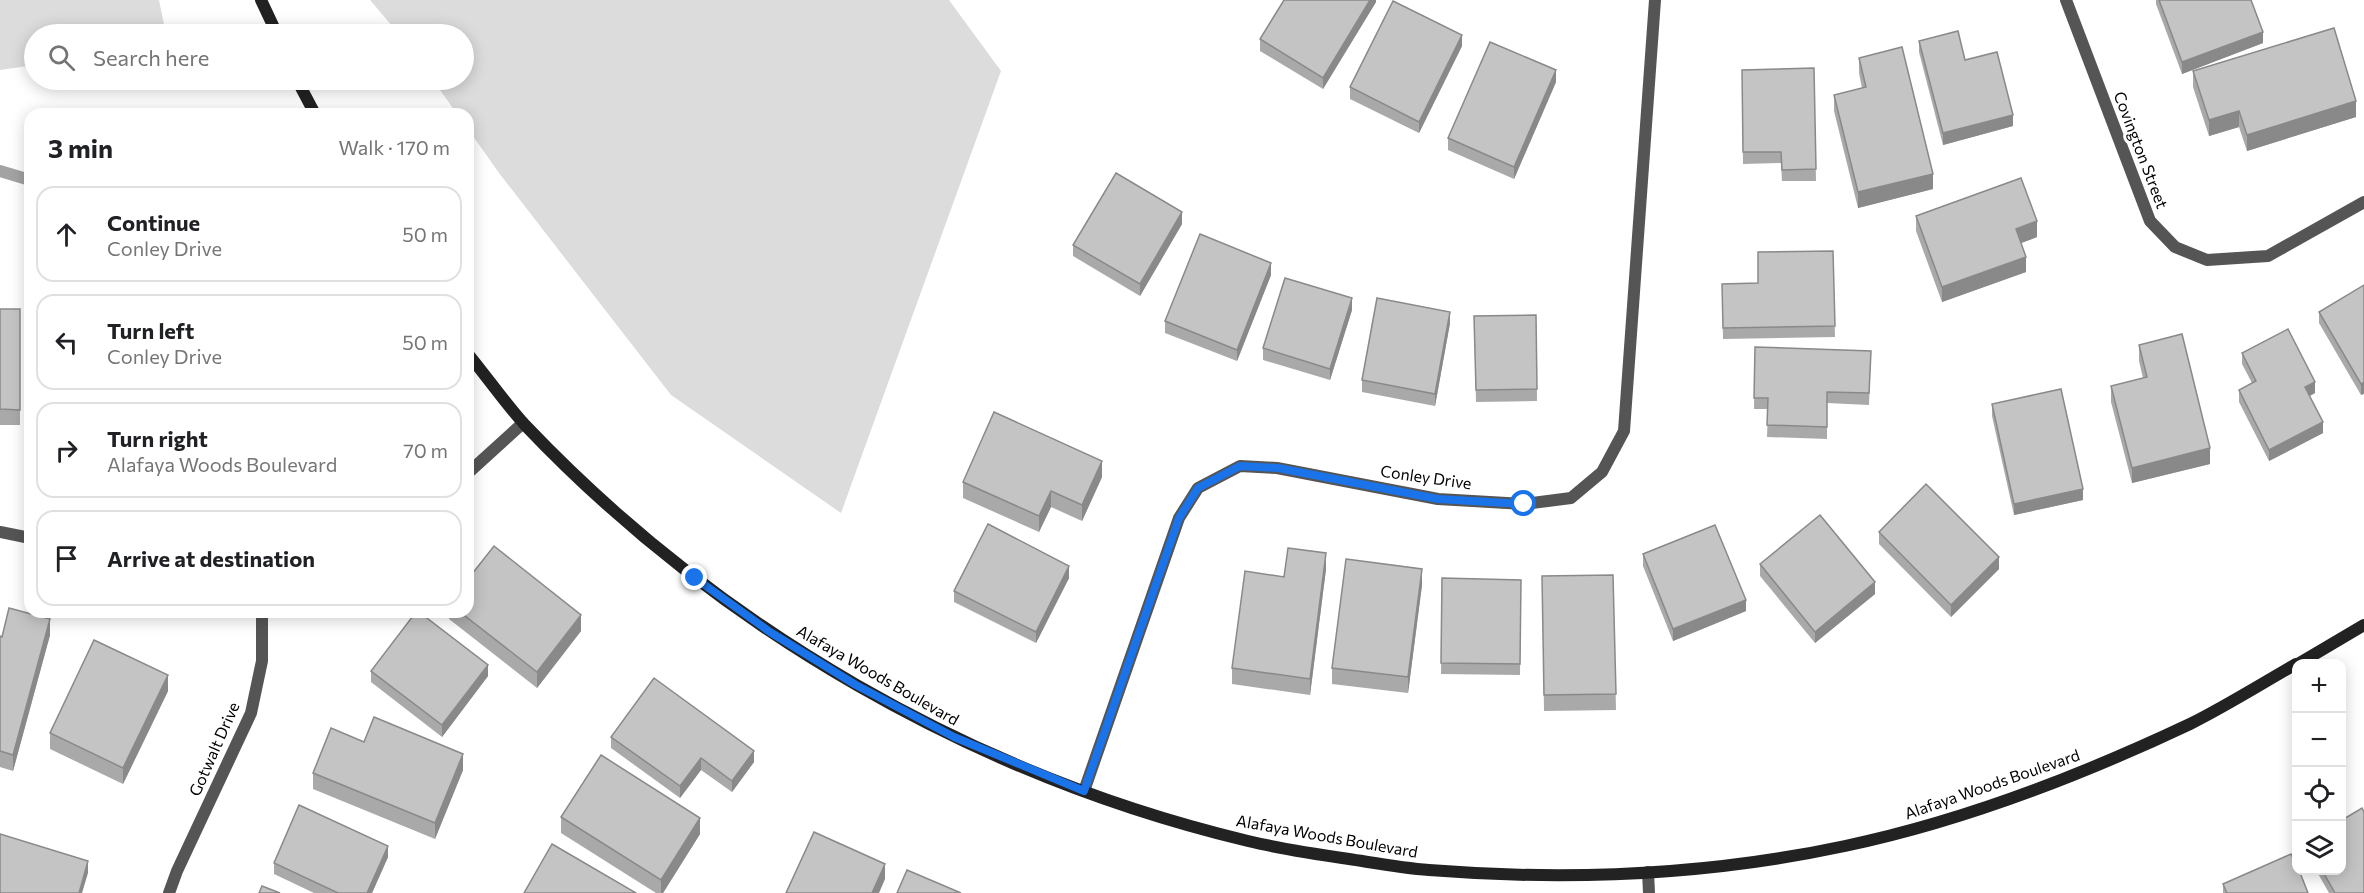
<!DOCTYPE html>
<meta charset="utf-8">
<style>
body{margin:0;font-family:Commissioner,sans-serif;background:#f6f6f6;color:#202124}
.controls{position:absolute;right:18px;bottom:18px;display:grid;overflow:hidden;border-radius:12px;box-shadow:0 3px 15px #0003}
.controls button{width:54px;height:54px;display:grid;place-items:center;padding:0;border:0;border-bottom:2px solid #e0e0e0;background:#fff;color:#202124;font:30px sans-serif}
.stop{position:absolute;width:18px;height:18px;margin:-14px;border:4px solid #1a73e8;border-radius:50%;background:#fff}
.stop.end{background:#1a73e8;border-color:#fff;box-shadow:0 2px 6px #0008}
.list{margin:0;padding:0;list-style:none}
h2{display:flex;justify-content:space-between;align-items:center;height:78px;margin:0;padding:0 24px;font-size:26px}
h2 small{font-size:20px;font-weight:400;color:#757577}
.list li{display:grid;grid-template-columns:39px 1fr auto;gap:18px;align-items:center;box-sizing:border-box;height:96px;margin:0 12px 12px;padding:0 12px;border:2px solid #e0e0e0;border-radius:18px}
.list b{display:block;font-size:22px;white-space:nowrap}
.list p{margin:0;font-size:20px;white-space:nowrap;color:#757577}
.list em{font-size:20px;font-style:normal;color:#757577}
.icon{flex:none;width:33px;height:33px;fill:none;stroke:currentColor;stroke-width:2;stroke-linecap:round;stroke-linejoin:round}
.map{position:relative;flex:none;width:2364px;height:893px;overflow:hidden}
.search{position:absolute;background:#fff;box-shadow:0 3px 15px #0003;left:24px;top:24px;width:450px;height:66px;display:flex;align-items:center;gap:15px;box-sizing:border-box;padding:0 21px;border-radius:33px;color:#757577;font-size:22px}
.panel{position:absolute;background:#fff;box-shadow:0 3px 15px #0003;left:24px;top:108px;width:450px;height:510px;border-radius:18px}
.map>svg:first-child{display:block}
.green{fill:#dcdcdc}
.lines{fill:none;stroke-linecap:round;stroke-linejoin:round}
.stream{stroke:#a3a3a3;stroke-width:12}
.street{stroke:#555;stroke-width:12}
.secondary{stroke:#222;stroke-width:12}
.wall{fill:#a9a9a9}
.shaded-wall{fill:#898989}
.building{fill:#c4c4c4;stroke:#898989;stroke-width:1.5}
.route{stroke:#1a73e8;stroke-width:8}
.labels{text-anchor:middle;stroke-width:6;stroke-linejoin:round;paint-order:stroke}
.street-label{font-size:16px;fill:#000;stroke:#fff}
</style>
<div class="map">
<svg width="2364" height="893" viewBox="0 0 2364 893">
<rect width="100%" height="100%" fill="#fff"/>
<g class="green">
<polygon points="0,0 159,0 166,34 34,34 34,65 0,70"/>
<polygon points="370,0 949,0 1001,71 841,513 671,395 499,173 468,129 468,114 457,114 433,80 464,80 464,34 399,34"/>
</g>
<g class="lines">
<polyline class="stream" points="0,171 30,180"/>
<g class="street">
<polyline points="2066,0 2150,221 2175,247 2207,260 2268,256 2364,202"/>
<polyline points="468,473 523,423"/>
<polyline points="0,532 30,538"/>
<polyline points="1084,791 1179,518 1198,488 1240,466 1277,468 1438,499 1524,504 1571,498 1602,472 1624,431 1655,0"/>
<polyline points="1648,872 1649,893"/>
<polyline points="169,893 177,871 251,713 262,661 262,612"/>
</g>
<g class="secondary">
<polyline points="261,0 277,34"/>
<polyline points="297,80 315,114"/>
<path d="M468 354C487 377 505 403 525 425 719 629 975 776 1248 841 1281 849 1315 854 1349 859 1375 863 1402 868 1429 870 1567 881 1709 875 1845 846 1964 821 2080 776 2190 724 2226 706 2261 684 2296 664"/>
<polyline points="2298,664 2364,625"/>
</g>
</g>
<g class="wall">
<polygon points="1376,0 1376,2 1323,89 1260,51 1260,39"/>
<polygon points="2156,0 2251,0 2263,43 2182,74 2156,4"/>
<polygon points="1919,41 1965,60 2013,126 1943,145 1919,52"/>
<polygon points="1462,46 1419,133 1350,99 1350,87"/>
<polygon points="1859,58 1933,189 1858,208 1834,111 1834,95 1862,88 1859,73"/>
<polygon points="1814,68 1816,181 1782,181 1781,163 1743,164 1742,70"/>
<polygon points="2193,71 2356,117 2247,151 2239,127 2209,136 2193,87"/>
<polygon points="1556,82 1514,179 1448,150 1448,138"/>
<polygon points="1916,216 2037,237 2021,243 2026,272 1942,302 1916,231"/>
<polygon points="1182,224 1140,296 1073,256 1073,245"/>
<polygon points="1833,251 1835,337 1723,339 1722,284 1758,283"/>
<polygon points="1271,275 1237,361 1165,333 1165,321"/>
<polygon points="2364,285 2361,395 2319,323 2319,312"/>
<rect x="0" y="309" width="20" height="116"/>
<polygon points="1352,310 1330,380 1263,360 1263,348"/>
<polygon points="1536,315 1537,401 1476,402 1474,316"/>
<polygon points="1450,323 1435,406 1362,392 1362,380"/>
<polygon points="2139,345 2210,464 2132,483 2111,402 2111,386 2143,378 2139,361"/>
<polygon points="1755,347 1871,351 1869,405 1827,403 1827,439 1767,437 1768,409 1754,409"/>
<polygon points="2242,353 2315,393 2310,396 2323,433 2269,461 2239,402 2239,390 2252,383 2242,364"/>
<polygon points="1992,404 2083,500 2014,515 1992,416"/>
<polygon points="1102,477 1082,521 1051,507 1039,532 963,498 963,482"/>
<polygon points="1879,532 1999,569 1951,617 1879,544"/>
<polygon points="1643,554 1746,611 1673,641 1643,566"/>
<polygon points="1760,564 1875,594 1815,643 1760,576"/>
<polygon points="1326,569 1310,695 1232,684 1232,668"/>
<polygon points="1613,575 1616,710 1544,711 1542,576"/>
<polygon points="1069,578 1036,643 954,602 954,591"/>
<polygon points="1442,578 1521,580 1520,675 1441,674"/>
<polygon points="1422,585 1408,693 1332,684 1332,668"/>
<polygon points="449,612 468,612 581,631 537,688 449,619"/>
<polygon points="50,635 13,771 0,767 0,636"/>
<polygon points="371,671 488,676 442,737 371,682"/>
<polygon points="168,691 123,784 50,749 50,733"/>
<polygon points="611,737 754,762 732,792 701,770 680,798 611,748"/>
<polygon points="364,742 463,770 435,839 313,789 313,773"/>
<polygon points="561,817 700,834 663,893 656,893 561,833"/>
<polygon points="388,857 372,893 314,893 274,874 274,863"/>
<polygon points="2316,870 2342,870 2364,893 2329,893"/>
<polygon points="2223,884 2308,893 2223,893"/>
</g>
<g class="shaded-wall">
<polygon points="1370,0 1376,0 1376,2 1323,89 1323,78"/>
<polygon points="2263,32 2263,43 2182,74 2182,62"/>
<polygon points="1462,35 1462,46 1419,133 1419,122"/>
<polygon points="1556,70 1556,82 1514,179 1514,167"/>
<polygon points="2356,101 2356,117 2247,151 2247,135"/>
<polygon points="2239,111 2239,127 2209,136 2209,120"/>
<polygon points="2013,115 2013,126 1943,145 1943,133"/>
<polygon points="1933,174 1933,189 1858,208 1858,192"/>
<polygon points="1182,212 1182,224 1140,296 1140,284"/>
<polygon points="2037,221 2037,237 2016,245 2016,229"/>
<polygon points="2026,257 2026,272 1942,302 1942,287"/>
<polygon points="1271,263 1271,275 1237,361 1237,350"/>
<polygon points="1352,298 1352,310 1330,380 1330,369"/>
<polygon points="1450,312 1450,323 1435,406 1435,394"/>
<polygon points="2315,382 2315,393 2305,398 2305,387"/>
<polygon points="2364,382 2364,394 2361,395 2361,384"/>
<polygon points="2323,422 2323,433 2269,461 2269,450"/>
<polygon points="2210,448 2210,464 2132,483 2132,468"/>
<polygon points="1102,461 1102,477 1082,521 1082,505"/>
<polygon points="2083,489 2083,500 2014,515 2014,504"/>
<polygon points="1051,491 1051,507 1039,532 1039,516"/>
<polygon points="1326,553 1326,569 1310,695 1310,679"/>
<polygon points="1999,557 1999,569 1951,617 1951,605"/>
<polygon points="1069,566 1069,578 1036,643 1036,632"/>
<polygon points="1422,569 1422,585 1408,693 1408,677"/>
<polygon points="1875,582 1875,594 1815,643 1815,632"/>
<polygon points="1746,600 1746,611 1673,641 1673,629"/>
<polygon points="581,615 581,631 537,688 537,672"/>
<polygon points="50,619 50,635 13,771 13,755"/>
<polygon points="488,665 488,676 442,737 442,725"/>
<polygon points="168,675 168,691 123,784 123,768"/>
<polygon points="754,751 754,762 732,792 732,781"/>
<polygon points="463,754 463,770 435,839 435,823"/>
<polygon points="701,758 701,770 680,798 680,786"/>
<polygon points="700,818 700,834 663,893 661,893 661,880"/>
<polygon points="388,846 388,857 372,893 367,893"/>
<polygon points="88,861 88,873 82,893 79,893"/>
<polygon points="885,864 885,879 879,893 872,893"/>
</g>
<g class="building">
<polygon points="1284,0 1370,0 1323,78 1260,39"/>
<polygon points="2159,0 2251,0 2263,32 2182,62"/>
<polygon points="1393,1 1462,35 1419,122 1350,87"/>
<polygon points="2334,28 2356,101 2247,135 2239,111 2209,120 2193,71"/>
<polygon points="1958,31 1965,60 1997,52 2013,115 1943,133 1919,41"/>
<polygon points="1490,42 1556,70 1514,167 1448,138"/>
<polygon points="1902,47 1933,174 1858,192 1834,95 1866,87 1859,58"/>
<polygon points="1814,68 1816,169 1782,170 1781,152 1743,152 1742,70"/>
<polygon points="1116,173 1182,212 1140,284 1073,245"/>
<polygon points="2021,178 2037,221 2016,229 2026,257 1942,287 1916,216"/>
<polygon points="1200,234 1271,263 1237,350 1165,321"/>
<polygon points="1833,251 1835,326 1723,328 1722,284 1758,283 1758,252"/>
<polygon points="1285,278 1352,298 1330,369 1263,348"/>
<polygon points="2364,285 2364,382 2361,384 2319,312"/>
<polygon points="1377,298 1450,312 1435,394 1362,380"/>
<polygon points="0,309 20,309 20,410 0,409"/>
<polygon points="1536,315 1537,389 1476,390 1474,316"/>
<polygon points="2288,329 2315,382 2305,387 2323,422 2269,450 2239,390 2256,381 2242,353"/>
<polygon points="2182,334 2210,448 2132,468 2111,386 2147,377 2139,345"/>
<polygon points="1755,347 1871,351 1869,393 1827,392 1827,427 1767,425 1768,398 1754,398"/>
<polygon points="2061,389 2083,489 2014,504 1992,404"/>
<polygon points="994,412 1102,461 1082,505 1051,491 1039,516 963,482"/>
<polygon points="1926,484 1999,557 1951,605 1879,532"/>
<polygon points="1820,515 1875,582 1815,632 1760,564"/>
<polygon points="988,524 1069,566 1036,632 954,591"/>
<polygon points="1715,525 1746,600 1673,629 1643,554"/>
<polygon points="494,546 581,615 537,672 460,612 468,612 468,579"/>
<polygon points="1288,548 1326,553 1310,679 1232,668 1245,571 1284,577"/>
<polygon points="1346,559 1422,569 1408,677 1332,668"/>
<polygon points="1613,575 1616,694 1544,695 1542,576"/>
<polygon points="1442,578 1521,580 1520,664 1441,663"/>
<polygon points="9,608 50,619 13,755 0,751 0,636 2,637"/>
<polygon points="416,612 419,612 488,665 442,725 371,671"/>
<polygon points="94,640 168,675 123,768 50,733"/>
<polygon points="654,678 754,751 732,781 701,758 680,786 611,737"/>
<polygon points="374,717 463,754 435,823 313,773 331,728 364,742"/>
<polygon points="601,755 700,818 661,880 561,817"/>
<polygon points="299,805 388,846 367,893 338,893 274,863"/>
<polygon points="2362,808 2364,812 2364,893 2335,893 2322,870 2342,870 2342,820"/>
<polygon points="814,832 885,864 872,893 786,893"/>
<polygon points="0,834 88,861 79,893 0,893"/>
<polygon points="552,844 636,893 524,893"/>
<polygon points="2291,854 2296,865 2296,870 2299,870 2308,893 2227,893 2223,884"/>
<polygon points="907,870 961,893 897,893"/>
<polygon points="262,886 280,893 259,893"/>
</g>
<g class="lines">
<polyline class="route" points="695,578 770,632 856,685 954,737 1084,791 1179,518 1198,488 1240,466 1278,468 1438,499 1524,504"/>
</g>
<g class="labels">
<g class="street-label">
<text transform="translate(2141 150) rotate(69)" y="6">Covington Street</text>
<text transform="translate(1426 477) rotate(8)" y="6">Conley Drive</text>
<text transform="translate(878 675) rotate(30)" y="6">Alafaya Woods Boulevard</text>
<text transform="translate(214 749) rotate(-66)" y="6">Gotwalt Drive</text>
<text transform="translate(1992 784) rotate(-19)" y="6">Alafaya Woods Boulevard</text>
<text transform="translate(1327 836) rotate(10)" y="6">Alafaya Woods Boulevard</text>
</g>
</g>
</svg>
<div class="controls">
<button>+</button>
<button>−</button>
<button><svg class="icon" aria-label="locate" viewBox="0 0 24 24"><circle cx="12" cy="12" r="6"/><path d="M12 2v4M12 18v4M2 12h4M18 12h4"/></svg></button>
<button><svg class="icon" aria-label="layers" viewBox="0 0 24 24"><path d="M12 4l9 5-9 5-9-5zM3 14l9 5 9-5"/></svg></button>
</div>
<div class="stop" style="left:1524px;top:504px"></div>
<div class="stop end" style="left:695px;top:578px"></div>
<div class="search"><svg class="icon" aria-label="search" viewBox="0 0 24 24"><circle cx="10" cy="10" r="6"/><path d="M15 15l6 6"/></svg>Search here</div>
<section class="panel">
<h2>3 min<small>Walk · 170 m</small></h2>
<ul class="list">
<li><svg class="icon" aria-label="ahead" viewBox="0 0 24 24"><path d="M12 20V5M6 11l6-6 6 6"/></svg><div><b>Continue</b><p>Conley Drive</p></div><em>50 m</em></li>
<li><svg class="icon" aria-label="left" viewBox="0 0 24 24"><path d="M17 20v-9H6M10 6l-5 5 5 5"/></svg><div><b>Turn left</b><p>Conley Drive</p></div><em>50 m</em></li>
<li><svg class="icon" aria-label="right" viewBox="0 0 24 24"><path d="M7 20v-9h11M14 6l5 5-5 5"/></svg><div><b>Turn right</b><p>Alafaya Woods Boulevard</p></div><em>70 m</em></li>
<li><svg class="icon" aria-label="arrive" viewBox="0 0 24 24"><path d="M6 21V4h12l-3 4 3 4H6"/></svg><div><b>Arrive at destination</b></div></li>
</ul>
</section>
</div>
